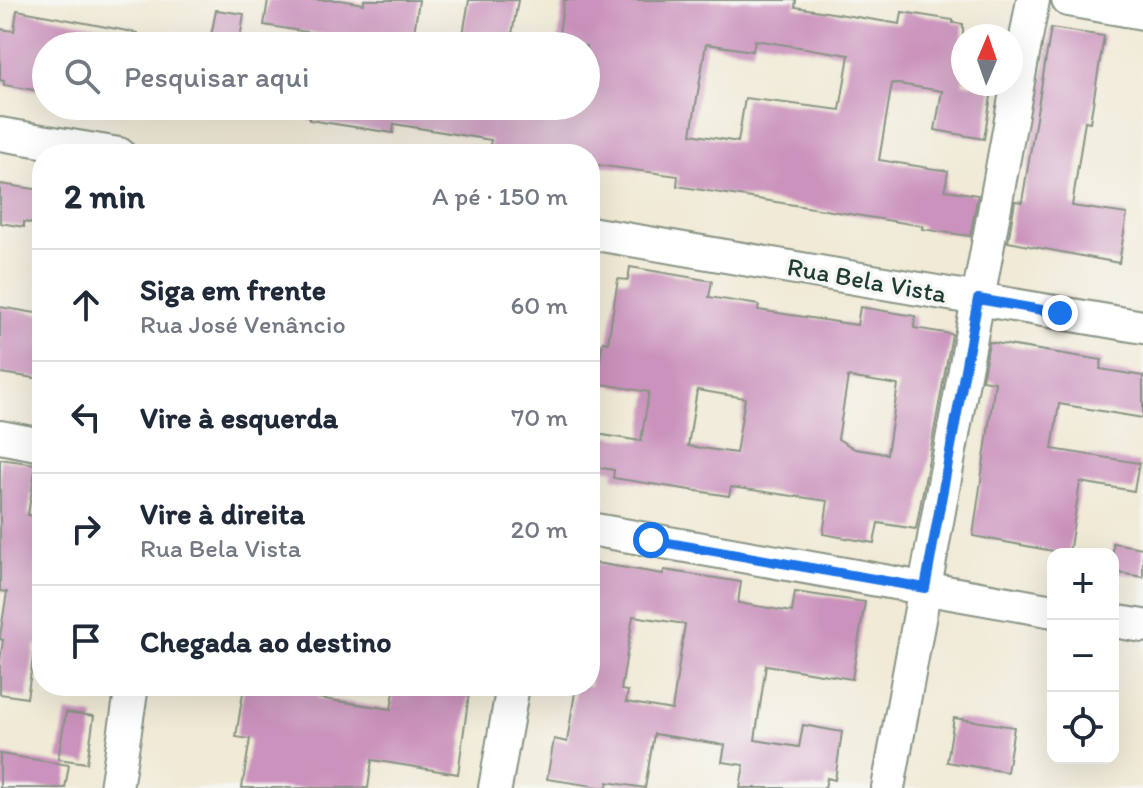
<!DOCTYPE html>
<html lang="pt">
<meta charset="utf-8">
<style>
body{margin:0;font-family:Itim,sans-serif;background:#f2f2f3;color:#1f2937}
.controls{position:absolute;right:24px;bottom:24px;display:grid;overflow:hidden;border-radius:16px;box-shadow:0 8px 32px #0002}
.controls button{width:72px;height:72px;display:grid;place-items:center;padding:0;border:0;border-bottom:2px solid #e0e1e3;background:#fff;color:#1f2937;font:40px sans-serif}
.compass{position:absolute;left:951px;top:24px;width:72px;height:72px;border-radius:50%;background:#fff;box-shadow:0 8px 32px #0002;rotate:2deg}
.stop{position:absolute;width:24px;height:24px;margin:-18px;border:6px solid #1a73e8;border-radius:50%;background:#fff}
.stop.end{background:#1a73e8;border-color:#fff;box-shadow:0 2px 8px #0008}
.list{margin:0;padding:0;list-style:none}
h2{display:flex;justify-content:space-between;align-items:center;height:104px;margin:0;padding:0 32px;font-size:34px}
h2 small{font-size:26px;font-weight:400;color:#747a83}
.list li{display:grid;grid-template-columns:52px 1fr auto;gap:24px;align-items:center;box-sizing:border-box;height:112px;padding:0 32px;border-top:2px solid #e0e1e3}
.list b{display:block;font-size:30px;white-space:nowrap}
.list p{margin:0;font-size:26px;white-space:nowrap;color:#747a83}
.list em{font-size:26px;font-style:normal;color:#747a83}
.icon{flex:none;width:44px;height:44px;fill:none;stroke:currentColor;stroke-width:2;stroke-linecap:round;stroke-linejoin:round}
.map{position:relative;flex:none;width:1143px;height:788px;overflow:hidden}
.search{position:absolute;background:#fff;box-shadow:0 8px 32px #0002;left:32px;top:32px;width:568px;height:88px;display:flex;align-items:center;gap:20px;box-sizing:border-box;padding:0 28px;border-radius:44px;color:#747a83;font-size:30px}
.panel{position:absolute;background:#fff;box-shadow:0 8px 32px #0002;left:32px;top:144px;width:568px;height:552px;border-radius:32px}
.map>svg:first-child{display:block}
.building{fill:#ca92bc;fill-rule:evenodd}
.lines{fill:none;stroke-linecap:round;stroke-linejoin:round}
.minor-casing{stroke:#889485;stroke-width:36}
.minor{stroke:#fff;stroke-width:32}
.route{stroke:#1a73e8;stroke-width:10}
.labels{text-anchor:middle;stroke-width:7;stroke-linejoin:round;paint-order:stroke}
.street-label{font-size:26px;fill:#1f3d34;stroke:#f6f6f2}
</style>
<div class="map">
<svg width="1143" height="788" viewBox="0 0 1143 788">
<rect width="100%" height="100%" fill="#f6f6f2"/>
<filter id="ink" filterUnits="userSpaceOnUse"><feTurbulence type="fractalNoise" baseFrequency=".0125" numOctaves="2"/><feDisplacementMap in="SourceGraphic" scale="16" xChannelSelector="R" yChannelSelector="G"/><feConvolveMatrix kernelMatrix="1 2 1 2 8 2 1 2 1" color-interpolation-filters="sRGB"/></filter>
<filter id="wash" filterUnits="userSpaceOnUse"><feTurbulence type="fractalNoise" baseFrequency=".006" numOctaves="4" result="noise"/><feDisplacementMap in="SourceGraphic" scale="32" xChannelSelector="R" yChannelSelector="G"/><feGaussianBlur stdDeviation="1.8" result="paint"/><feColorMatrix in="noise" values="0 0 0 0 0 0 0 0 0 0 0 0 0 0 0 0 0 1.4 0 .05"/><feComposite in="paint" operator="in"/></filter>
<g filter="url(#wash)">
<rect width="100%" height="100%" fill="#f0ead6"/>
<g id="blocks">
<g class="building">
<polygon points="268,0 340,0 364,4 364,0 419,0 412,46 360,46 361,41 264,25"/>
<polygon points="469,0 518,0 510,46 461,46"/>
<path d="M564 0H796L795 7 900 24 902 12 953 20V23L963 24V84H993L984 139 935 130 942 91 892 83 879 160 948 171 945 190 978 195 970 236 922 229 923 226 677 186 678 176 590 164V154H488L491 140 394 124 393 133 309 120 310 106H586V46H557ZM755 40 849 55 840 110 745 98 738 142 691 134 706 44 753 51Z"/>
<polygon points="17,10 138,33 137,46 46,46 46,92 4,85 4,81 0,80 0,29 14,31"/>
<polygon points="216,10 244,14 239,46 210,41"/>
<polygon points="1051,28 1104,36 1090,122 1085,121 1072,206 1127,214 1119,263 1008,242 1015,201 1022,202"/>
<polygon points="0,184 42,190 42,225 24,222 24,227 0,223"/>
<path d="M630 267 712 281 709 297 759 305 758 310 857 325 860 307 915 316 914 328 952 334 916 529 878 523 874 543 823 534 828 501 731 487 729 496 613 478 614 470 590 466V433L641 441 649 392 596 383 603 342 608 343 618 279 628 280ZM848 377 898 385 887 454 855 449 838 439ZM697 390 745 398 736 453 688 446Z"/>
<polygon points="0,307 42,314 42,379 0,373"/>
<polygon points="989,342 1102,360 1100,369 1143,376 1143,418 1059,404 1052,449 1139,463 1134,491 1080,482 1069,554 973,536 995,382 982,380"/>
<polygon points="0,459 36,464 28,515 42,517 42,646 35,645 27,698 0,694 0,661 3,640 0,639 0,636 7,592 0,591"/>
<polygon points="1113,543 1143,548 1143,577 1113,572"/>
<path d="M590 562 663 574 664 570 741 582 738 603 792 612 795 592 865 602 852 679 766 665 755 740 799 747 803 725 842 732 835 780 827 778 825 788H740L744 765 722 762 725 745 654 734 645 788 608 782 606 788 547 779 554 739 567 742 576 686H590ZM633 616 685 624 672 710 626 702 628 691 621 690Z"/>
<polygon points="244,686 319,686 317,698 391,709 395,686 470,686 458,774 372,760 368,788 242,788 250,739 236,737"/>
<polygon points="66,712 94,716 87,763 58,759"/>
<polygon points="954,718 1014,727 1007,772 947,762"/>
<polygon points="0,754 69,765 65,788 0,788"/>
</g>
</g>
</g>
<g filter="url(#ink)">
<use href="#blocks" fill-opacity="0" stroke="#889485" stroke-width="2"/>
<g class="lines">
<g class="minor-casing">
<g id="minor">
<polyline points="1068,0 1143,13"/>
<polyline points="0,134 119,154"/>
<polyline points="590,233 1143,327"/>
<polyline points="0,437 42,445"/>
<polyline points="590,529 1053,611"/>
<polyline points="1113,621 1143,626"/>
<polyline points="116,788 132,686"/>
<polyline points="495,788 513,686"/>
<polyline points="888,788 1033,0"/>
</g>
</g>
<use href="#minor" class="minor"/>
</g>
</g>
<g class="lines" filter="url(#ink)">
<polyline class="route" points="651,540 925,588 978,299 1060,313"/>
</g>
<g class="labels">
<g class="street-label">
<text transform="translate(867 280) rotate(10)" y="9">Rua Bela Vista</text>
</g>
</g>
</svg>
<div class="controls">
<button>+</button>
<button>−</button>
<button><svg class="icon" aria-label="locate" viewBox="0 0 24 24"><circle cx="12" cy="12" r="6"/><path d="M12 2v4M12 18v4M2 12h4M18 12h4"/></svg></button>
</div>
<svg class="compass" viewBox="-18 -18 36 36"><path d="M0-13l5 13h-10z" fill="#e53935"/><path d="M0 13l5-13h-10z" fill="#747a83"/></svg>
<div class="stop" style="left:651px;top:540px"></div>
<div class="stop end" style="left:1060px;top:313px"></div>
<div class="search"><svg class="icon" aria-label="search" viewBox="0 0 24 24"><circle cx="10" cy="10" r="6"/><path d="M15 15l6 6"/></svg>Pesquisar aqui</div>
<section class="panel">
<h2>2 min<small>A pé · 150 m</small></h2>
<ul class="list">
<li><svg class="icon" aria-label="ahead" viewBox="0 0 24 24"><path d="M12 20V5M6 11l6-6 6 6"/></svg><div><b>Siga em frente</b><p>Rua José Venâncio</p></div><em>60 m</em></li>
<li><svg class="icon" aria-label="left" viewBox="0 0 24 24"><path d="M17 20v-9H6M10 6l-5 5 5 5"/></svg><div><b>Vire à esquerda</b></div><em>70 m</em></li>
<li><svg class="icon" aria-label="right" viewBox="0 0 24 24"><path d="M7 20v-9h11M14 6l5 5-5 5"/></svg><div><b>Vire à direita</b><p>Rua Bela Vista</p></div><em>20 m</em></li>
<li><svg class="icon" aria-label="arrive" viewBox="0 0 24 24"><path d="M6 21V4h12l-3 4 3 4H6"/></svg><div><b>Chegada ao destino</b></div></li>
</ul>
</section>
</div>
